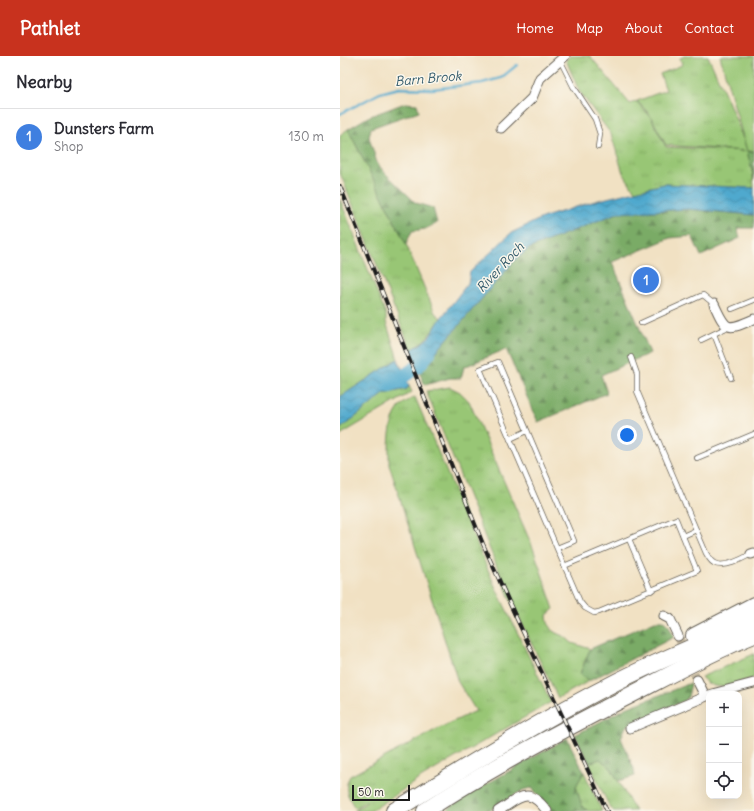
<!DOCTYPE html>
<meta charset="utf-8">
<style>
body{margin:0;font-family:Delius,sans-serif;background:#f7f7f7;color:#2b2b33}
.controls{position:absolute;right:12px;bottom:12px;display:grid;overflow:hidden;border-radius:8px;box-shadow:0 4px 16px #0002}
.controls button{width:36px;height:36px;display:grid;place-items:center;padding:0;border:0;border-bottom:1px solid #e1e1e2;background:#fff;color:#2b2b33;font:20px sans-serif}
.scale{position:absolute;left:12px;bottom:10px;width:58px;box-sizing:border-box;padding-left:4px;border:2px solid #1c1c1c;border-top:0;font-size:11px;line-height:14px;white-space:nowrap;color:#1c1c1c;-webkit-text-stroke:3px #fbf7ec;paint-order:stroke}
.you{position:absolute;left:287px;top:379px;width:14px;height:14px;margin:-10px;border:3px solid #fff;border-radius:50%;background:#1a73e8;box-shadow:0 0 0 6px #1a73e833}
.badge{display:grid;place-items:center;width:26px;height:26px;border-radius:50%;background:#c8321e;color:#fff;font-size:13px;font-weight:700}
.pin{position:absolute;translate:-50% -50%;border:2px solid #fff;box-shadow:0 1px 4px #0006}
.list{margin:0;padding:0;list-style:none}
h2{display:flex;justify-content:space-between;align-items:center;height:52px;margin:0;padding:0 16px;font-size:17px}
h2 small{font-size:13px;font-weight:400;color:#7c7c81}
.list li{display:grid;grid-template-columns:26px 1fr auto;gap:12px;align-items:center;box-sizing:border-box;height:56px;padding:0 16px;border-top:1px solid #e1e1e2}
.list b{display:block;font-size:15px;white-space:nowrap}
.list p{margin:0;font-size:13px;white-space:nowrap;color:#7c7c81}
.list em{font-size:13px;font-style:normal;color:#7c7c81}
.icon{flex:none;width:22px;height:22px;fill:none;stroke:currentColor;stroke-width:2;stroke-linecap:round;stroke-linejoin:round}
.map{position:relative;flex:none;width:414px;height:755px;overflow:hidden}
header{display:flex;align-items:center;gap:24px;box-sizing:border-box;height:56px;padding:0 20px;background:#c8321e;color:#fff}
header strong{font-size:19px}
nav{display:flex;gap:22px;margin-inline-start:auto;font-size:14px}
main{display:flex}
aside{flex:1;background:#fff}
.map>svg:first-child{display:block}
.grass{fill:url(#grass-tufts);stroke:#5a7148}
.forest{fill:url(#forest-firs);stroke:#4b6441}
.park{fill:#98c674;stroke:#5a7148}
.water{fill:url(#water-waves);stroke:#366275}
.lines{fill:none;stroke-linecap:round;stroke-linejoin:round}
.stream{stroke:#50a9ce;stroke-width:2.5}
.river{stroke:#50a9ce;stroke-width:14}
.street-tunnel{stroke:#c6baa2;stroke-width:9;stroke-dasharray:9 4.5;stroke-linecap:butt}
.lane-casing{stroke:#676156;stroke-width:6}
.street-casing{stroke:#676156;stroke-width:11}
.highway-casing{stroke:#676156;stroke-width:18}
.lane{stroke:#fff;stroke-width:4.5}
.street{stroke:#fff;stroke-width:9}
.highway{stroke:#fff;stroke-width:16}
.rail-casing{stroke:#1c1c1c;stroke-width:4}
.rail{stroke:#fbf7ec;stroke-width:2.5;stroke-dasharray:8;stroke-linecap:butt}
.labels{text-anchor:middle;stroke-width:3;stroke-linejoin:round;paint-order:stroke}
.water-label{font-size:13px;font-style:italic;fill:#335b6c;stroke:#fbf7ec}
</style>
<header>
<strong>Pathlet</strong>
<nav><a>Home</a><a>Map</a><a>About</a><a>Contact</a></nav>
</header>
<main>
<aside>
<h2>Nearby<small></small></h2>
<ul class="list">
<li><span class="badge" style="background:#3f7fe0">1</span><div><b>Dunsters Farm</b><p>Shop</p></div><em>130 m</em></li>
</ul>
</aside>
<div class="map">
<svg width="414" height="755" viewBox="0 0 414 755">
<defs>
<pattern id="grass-tufts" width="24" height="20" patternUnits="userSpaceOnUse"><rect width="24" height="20" fill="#98c674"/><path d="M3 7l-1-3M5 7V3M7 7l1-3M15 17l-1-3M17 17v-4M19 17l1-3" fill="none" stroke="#82aa64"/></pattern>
<pattern id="forest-firs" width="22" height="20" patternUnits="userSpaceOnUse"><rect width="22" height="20" fill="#7aab66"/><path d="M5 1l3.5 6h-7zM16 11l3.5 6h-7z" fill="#638a53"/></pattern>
<pattern id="water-waves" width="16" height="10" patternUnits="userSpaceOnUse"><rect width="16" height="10" fill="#50a9ce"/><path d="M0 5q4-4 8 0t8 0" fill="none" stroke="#4289a6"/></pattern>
</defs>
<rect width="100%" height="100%" fill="#fbf7ec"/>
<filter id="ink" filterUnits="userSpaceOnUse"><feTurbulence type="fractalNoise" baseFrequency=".025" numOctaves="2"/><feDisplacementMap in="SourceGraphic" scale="8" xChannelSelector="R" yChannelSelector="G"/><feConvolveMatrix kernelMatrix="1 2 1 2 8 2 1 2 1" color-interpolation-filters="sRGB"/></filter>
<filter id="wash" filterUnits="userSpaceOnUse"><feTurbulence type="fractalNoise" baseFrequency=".012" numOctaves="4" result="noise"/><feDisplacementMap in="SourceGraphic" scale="16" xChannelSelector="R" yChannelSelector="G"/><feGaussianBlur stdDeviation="0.9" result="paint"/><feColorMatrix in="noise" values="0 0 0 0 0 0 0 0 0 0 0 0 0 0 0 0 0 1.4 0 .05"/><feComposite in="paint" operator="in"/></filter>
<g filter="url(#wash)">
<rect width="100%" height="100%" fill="#f1e1c3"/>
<g class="grass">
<path d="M230 0H250L290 48 296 45 310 60 326 91 405 95 326 89 310 59 297 45 326 34 320 18 342 9 340 2 345 0H368C383 34 414 97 414 132L324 128 295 135 283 117 271 78 239 35 226 4Z"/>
<path d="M8 73 66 188 95 257 101 262C92 276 85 286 71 294L0 117V79Z"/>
<polygon points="0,143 46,259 46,266 58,303 0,341"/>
<polygon points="69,330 72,336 0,379 0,373 44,338 67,333"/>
<polygon points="110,331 120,336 129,345 193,492 214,553 207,559 208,567 214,576 225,581 232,587 250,593 240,617 249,625 218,642 170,543 86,335"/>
<path d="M75 341 154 528 211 646 82 721 31 755H14L27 746 26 745 15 752C8 741 3 732 10 720L97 673 136 655 118 626 49 408C49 391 48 366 59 352 62 347 70 344 75 341Z"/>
<path d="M414 598V622C394 627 376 639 361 621Z"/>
<polygon points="260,703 271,712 295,755 274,755 270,752 249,707"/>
<polygon points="244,716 262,755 248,755 242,751 236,730"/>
</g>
<g class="forest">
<polygon points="65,47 77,48 79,55 31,72 29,81 37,107 45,117 76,147 93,152 97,167 85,173 72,175 66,188 8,73 28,61"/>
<polygon points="407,95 414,95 414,123"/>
<polygon points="348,153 414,159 414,172 397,172 400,182 361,200 352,180 330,182 272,206 310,297 261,319 267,337 198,366 166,293 124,311 121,322 110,322 85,329 79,316 174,205 190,192 277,157"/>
<polygon points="315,565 324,565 329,570 334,581 249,625 240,618 250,593"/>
<polygon points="351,627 348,641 344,645 286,670 281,682 294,713 295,720 278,725 271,712 260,703 249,707 235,679 286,652"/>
<polygon points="227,682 244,716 236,730 242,751 247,754 245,755 211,755 192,732 183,734 149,755 105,755 126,740"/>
</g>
<polygon class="park" points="380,0 414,0 414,95 407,95"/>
<g class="water">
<polygon points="324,128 414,132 414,159 348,153 277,157 190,192 174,205 79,316 71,294 81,288 90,280 101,262 128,227 130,216 171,177 202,162 255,145"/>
<polygon points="58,303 69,330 67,333 44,338 0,373 0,341"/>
</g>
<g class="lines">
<polyline class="stream" points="0,58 40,37 59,32 92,33 142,27 161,22 177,9"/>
<polyline class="river" points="50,330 78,310 89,297"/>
</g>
</g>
<g filter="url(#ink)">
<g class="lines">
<polyline class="street-tunnel" points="338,580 357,624"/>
<g class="lane-casing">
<g id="lane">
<polyline points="220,4 233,30 255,63 260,78 258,91"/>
<polyline points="392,253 414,244"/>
<polyline points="301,267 363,239 374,248"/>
<polyline points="374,278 391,322"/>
<polyline points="361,284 388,271"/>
<path d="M291 301 297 318V335L366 497C368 500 370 505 374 507 384 513 402 503 411 498"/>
<polyline points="170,383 187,375"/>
<polyline points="357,402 414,378"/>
<polyline points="343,480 356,474"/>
<polyline points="289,483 311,535"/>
<polyline points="217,492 234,485 158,306 140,313 240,546 245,552 254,557 259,556 357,515 336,463 224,510"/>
</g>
</g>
<g class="street-casing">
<g id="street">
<polyline points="161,72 192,42 200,22 225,0"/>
<path d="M374 248C386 275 387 275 414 263"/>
<polyline points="411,498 414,497"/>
<polyline points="324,560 330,563 338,580"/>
<polyline points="357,624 365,640"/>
<polyline points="372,638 414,627"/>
<polyline points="290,672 369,639"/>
<path d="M158 755C181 741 188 730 207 755"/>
</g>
</g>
<g class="highway-casing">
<g id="highway">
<polyline points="354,580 414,549"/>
<path d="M54 755C127 710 201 664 278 625 322 603 368 584 414 565"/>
<path d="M85 755C149 713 215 678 283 643 326 621 369 597 414 579"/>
</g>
</g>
<use href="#lane" class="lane"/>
<use href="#street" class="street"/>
<use href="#highway" class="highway"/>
<g class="rail-casing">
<polyline id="rail" points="0,130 143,488 174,557 267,755"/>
</g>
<use href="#rail" class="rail"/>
</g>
</g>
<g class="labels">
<g class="water-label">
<text transform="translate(88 22) rotate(-5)" y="5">Barn Brook</text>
<text transform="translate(160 211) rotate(-47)" y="5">River Roch</text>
</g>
</g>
</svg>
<div class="controls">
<button>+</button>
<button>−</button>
<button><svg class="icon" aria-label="locate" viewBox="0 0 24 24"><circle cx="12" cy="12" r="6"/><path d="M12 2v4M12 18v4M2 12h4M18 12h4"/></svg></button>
</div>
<div class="scale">50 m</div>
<div class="you"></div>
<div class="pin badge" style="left:306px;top:224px;background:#3f7fe0">1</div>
</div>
</main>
